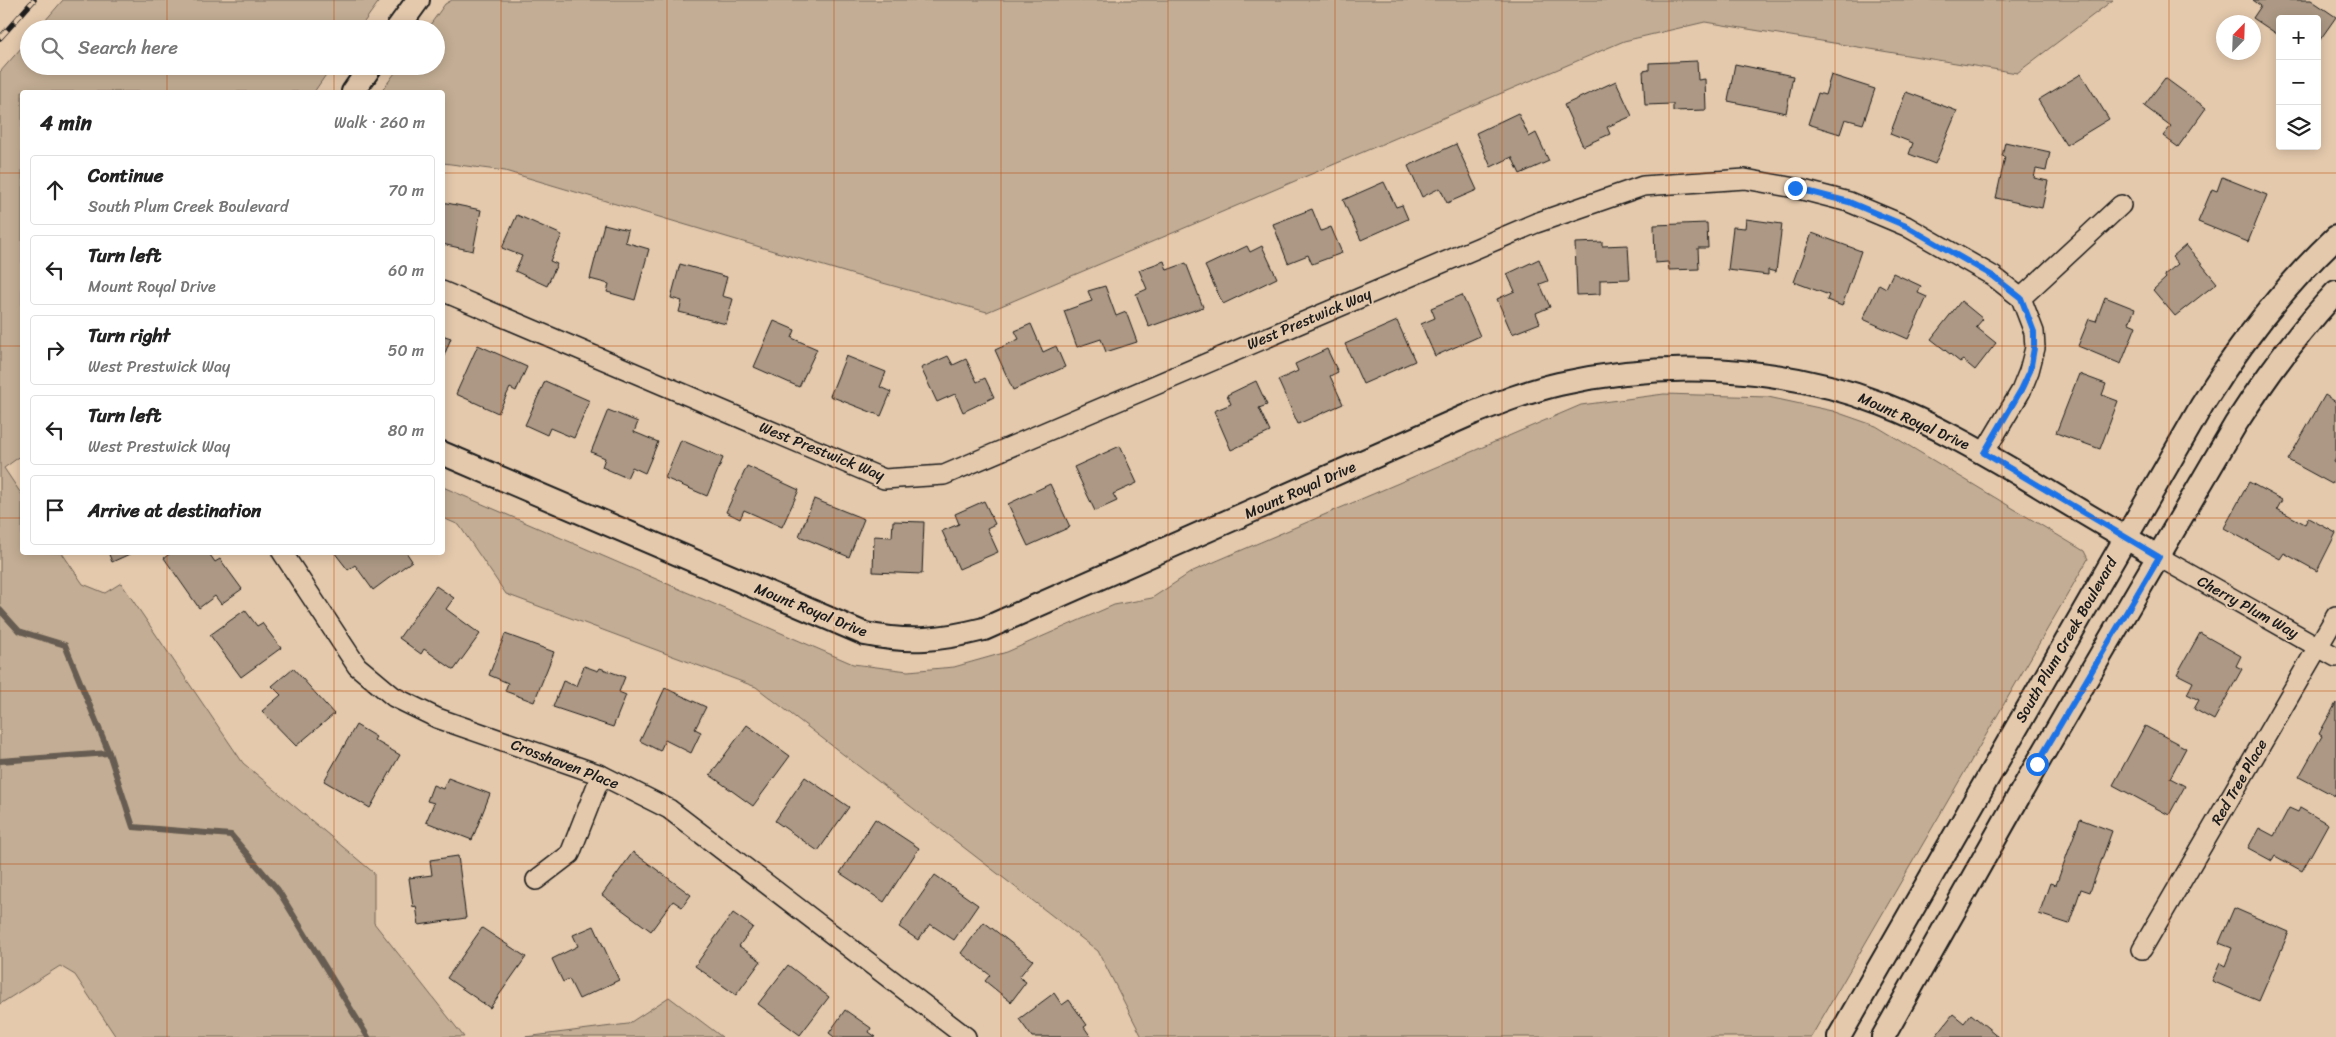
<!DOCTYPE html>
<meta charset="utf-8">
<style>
body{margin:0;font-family:Sriracha,sans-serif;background:#f6f6f6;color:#222}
.controls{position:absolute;right:15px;top:15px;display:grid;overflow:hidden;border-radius:5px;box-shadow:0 2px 12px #0003}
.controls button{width:45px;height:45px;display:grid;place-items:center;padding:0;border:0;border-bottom:1px solid #e0e0e0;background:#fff;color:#222;font:25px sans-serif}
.compass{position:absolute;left:2216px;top:15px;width:45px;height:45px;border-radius:50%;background:#fff;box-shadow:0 2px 12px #0003;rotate:23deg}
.stop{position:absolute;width:15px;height:15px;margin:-11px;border:4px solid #1a73e8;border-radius:50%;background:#fff}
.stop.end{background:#1a73e8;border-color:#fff;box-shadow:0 1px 5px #0008}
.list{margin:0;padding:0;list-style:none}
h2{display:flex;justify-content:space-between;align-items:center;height:65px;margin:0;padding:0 20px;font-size:21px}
h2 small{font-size:16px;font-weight:400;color:#767676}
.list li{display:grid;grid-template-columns:32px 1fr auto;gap:15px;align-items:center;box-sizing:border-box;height:70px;margin:0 10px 10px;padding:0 10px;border:1px solid #e0e0e0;border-radius:5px}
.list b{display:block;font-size:19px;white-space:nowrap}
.list p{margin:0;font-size:16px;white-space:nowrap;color:#767676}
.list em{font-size:16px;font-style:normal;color:#767676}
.icon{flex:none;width:28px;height:28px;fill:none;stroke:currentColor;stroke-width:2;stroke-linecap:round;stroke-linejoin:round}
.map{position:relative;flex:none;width:2336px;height:1037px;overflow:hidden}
.search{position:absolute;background:#fff;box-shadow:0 2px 12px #0003;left:20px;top:20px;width:425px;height:55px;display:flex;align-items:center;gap:12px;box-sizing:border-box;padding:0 18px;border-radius:28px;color:#767676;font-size:19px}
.panel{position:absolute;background:#fff;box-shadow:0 2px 12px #0003;left:20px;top:90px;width:425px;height:465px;border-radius:5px}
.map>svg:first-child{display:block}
.green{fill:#c3ad94;stroke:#706458}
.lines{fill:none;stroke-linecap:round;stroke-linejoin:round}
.stream{stroke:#665c51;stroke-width:6}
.building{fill:#ac9884;stroke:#1c1c1c}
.minor-casing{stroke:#1c1c1c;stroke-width:22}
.tertiary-casing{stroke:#1c1c1c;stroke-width:26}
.minor{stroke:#e4c9ac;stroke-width:19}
.tertiary{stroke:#e4c9ac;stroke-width:22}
.rail-casing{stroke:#1c1c1c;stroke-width:5.5}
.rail{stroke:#e4c9ac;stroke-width:4;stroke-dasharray:11;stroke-linecap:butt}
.route{stroke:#1a73e8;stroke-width:6}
.grid{fill:none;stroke:#bf4d0f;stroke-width:1;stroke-opacity:0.55}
.labels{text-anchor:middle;stroke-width:4;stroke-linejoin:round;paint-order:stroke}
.street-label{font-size:15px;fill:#1c1c1c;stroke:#e4c9ac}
</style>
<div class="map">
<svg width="2336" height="1037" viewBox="0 0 2336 1037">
<rect width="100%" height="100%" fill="#e4c9ac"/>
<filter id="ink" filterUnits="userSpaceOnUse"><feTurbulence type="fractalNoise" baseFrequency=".02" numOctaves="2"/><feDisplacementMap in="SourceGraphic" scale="10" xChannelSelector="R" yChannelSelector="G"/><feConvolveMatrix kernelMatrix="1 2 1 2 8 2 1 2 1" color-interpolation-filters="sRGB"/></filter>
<g filter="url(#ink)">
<g class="green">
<polygon points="63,0 380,0 359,29 38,29"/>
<polygon points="452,0 2113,0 2017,73 1705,22 1624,41 987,312 854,275 505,171 443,163 442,92 381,92 400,66 436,66 436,29 427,29 445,4"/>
<polygon points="29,39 29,66 332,66 314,92 22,92 22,455 4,468 22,495 22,552 62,553 83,584 105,593 121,583 243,763 374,873 374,923 464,1037 116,1037 75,975 60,966 0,1004 0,72"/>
<polygon points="1664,394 1768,397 1833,411 1876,426 2084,551 2088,559 1811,1037 1142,1037 1098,951 756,687 506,594 459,525 443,518 443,487 853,664 908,671 954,667 1007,652 1114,605 1152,598 1193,571 1581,405"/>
<polygon points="669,997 722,1037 525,1037 628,1024"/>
</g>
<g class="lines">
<g class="stream">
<polyline points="0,610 19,631 65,645 109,753"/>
<polyline points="0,761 109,753 133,827 231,835 278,890 368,1037"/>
</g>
</g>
<g class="building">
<polygon points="2253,0 2311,0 2336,17 2317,44 2317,19 2280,19 2280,36 2253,18 2261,6"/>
<polygon points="1697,61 1698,80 1705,79 1706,110 1673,111 1673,104 1645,105 1643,71 1649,70 1649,63"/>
<polygon points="1735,64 1793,76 1786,113 1728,101"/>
<polygon points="2081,74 2109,119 2066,145 2038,100"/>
<polygon points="1831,75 1875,89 1863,124 1845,119 1840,134 1808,124 1818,93 1825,95"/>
<polygon points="2165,78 2206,108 2178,147 2163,136 2171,126 2144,106"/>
<polygon points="1616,81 1632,116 1607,127 1610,134 1583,146 1564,105"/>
<polygon points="1906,92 1957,111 1935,164 1909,154 1913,143 1890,134"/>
<polygon points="1518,113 1529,137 1536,133 1549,161 1520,174 1512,157 1491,167 1476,133"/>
<polygon points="2005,142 2050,152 2046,171 2036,169 2034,178 2048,181 2042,208 1996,198 2005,157 2002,156"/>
<polygon points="1456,144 1477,190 1447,203 1440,188 1422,197 1408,166"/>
<polygon points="2222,177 2267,195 2248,242 2198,222 2212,189 2217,191"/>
<polygon points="1384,182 1396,207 1402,205 1408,219 1361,240 1343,200"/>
<polygon points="442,202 481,210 473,251 442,244"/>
<polygon points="1312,209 1321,231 1331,227 1342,253 1312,264 1308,255 1288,263 1273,224"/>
<polygon points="517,215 562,235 550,261 557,264 547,286 515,271 522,256 502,248"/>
<polygon points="1746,219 1782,224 1776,272 1768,270 1768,275 1728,270 1733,227 1745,228"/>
<polygon points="1707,223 1708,248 1698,248 1699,269 1669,270 1668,262 1655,263 1654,225"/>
<polygon points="604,224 628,230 625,242 649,249 635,300 607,292 609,284 590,279"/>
<polygon points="1812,233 1861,251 1842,306 1827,300 1829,295 1794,282"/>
<polygon points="1602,242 1602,246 1628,245 1630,279 1600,280 1600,294 1577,295 1575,243"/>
<polygon points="2186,245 2217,283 2175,316 2153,290 2166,278 2164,275 2178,264 2172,257"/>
<polygon points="1247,246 1250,252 1262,246 1277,278 1223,304 1205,266"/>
<polygon points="1539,259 1548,281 1540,284 1550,307 1536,313 1540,323 1512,334 1497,299 1515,291 1507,274"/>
<polygon points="1164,261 1167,270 1186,263 1203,307 1149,327 1136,294 1147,289 1139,270"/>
<polygon points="680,264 727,277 722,296 733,299 726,324 679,312 682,301 671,298"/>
<polygon points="1893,273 1921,286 1918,293 1927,297 1908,339 1863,319 1879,284 1886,288"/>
<polygon points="1105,286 1116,316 1126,312 1137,342 1106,352 1101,339 1077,347 1064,311 1092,301 1088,291"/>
<polygon points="1462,295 1480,336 1435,356 1421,324 1435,318 1431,308"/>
<polygon points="2105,297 2135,309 2129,323 2136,326 2121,364 2078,346 2089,319 2096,321"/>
<polygon points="1961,301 1983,319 1976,327 1996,343 1975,370 1963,360 1960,362 1931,339"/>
<polygon points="774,321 795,330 792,338 817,349 799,387 754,367"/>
<polygon points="1397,321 1415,361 1363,384 1345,344"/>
<polygon points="1031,324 1043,352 1056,346 1065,367 1013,390 995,350 1019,339 1015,331"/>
<polygon points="442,335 451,338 442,361"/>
<polygon points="478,345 527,367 516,391 510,388 498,413 456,394"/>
<polygon points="1327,349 1338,372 1330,376 1343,404 1298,424 1278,380 1298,371 1295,364"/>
<polygon points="846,356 886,372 880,387 891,392 881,416 830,396"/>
<polygon points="948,356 953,365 966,359 977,382 985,378 994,397 963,412 955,394 937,402 921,368"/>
<polygon points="2079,374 2106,384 2102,395 2118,401 2100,449 2056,433"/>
<polygon points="545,381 590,401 574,438 550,428 547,435 525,425"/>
<polygon points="1256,381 1267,405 1259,408 1270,432 1231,450 1214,411 1231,404 1227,395"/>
<polygon points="2325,395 2336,402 2336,458 2334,462 2336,463 2336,477 2332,484 2288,460"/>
<polygon points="608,410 638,422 634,432 658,442 645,473 632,467 627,478 602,467 605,458 591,452"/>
<polygon points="681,440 723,458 707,496 665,478"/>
<polygon points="1120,446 1137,483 1113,494 1117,501 1095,511 1074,467"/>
<polygon points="747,466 799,490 782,527 744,510 740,519 726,512"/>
<polygon points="2249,482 2282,500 2277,509 2305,524 2308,518 2336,533 2317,571 2284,553 2280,559 2224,528"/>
<polygon points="1050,484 1070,527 1028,546 1008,504"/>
<polygon points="814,499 864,519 849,557 799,536"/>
<polygon points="984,501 995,524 987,528 998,552 959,569 942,531 959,524 955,514"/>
<polygon points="893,521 924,522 922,574 873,572 874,536 892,537"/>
<polygon points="108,552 134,552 112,562"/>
<polygon points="172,552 208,552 215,562 220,559 242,589 221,604 215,596 199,608 164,558"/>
<polygon points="334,552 406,552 412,561 373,590 355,565 348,570"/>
<polygon points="436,586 454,598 446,609 480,634 454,670 424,649 421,654 399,638"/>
<polygon points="245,610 257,626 262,623 281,648 241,677 210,635"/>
<polygon points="2200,633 2241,656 2236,666 2242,669 2214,720 2194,709 2199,700 2187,694 2193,682 2177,674"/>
<polygon points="505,634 554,652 534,702 505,691 508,683 489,675"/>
<polygon points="584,666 598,671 600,668 625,677 619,692 626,695 613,727 553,707 563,681 576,686"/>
<polygon points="293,668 334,714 296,746 262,711 281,695 272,686"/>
<polygon points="665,688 706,707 695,729 701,732 691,753 665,740 660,751 640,741"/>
<polygon points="2336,703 2336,794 2335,796 2299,777 2322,736 2319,734"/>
<polygon points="356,725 376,737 374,740 400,755 370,808 324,781"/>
<polygon points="747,725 790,756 753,806 710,775"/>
<polygon points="2145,726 2186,748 2170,778 2185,786 2169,815 2113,785"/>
<polygon points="805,777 849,807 818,851 775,821"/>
<polygon points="448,778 490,794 472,840 426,822 434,803 427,801 433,785 443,789"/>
<polygon points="2289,808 2298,812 2300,808 2328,824 2302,871 2275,856 2272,861 2248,848 2259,828 2274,836"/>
<polygon points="875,819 919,848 884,902 840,873"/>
<polygon points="2080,819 2112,831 2090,892 2081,889 2069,924 2039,914 2050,883 2056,885"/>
<polygon points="633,852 691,895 682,907 673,901 651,931 602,895"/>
<polygon points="458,856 466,918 419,925 416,906 413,907 409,878 432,875 430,860"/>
<polygon points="935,875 978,905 954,940 930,924 918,940 899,927"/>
<polygon points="2234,908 2289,932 2259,1001 2212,981 2220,963 2225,966 2232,948 2219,943"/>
<polygon points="733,913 753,927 739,946 761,961 736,995 695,966"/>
<polygon points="984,922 1033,960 1019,977 1026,982 1011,1002 985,981 990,975 961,953"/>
<polygon points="594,926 619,980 579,999 569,979 563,982 552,959 578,946 573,935"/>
<polygon points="482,928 526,957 490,1008 447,978"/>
<polygon points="788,965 829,997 800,1035 758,1004"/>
<polygon points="1054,993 1062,1005 1069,1000 1087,1025 1084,1027 1091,1037 1032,1037 1019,1019"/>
<polygon points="845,1010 871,1028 869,1032 876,1037 834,1037 829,1033"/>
<polygon points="1953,1014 1964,1023 1971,1014 1999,1037 1935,1037"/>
</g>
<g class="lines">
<g class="minor-casing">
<g id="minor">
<polyline points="442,291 884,479 944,475 1536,223 1643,186 1745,179 1795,188 1849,202 1906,226 1993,276 2021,298 2034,332 2035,348 2029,371 2021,391 1984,453"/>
<polyline points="2021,298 2121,205"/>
<polyline points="282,552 357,666 394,697 437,718 601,775 669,809 966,1037"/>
<polyline points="2159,557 2336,657"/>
<polyline points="536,880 570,854 601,775"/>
<polyline points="2142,949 2336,616"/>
</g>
</g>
<g class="tertiary-casing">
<g id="tertiary">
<polyline points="397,29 418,0"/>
<polyline points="353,92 371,66"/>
<path d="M442 453 865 634C910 643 940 640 984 629L1473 413C1501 402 1529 391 1559 384 1665 360 1780 365 1882 404 1932 423 1980 451 2026 478 2070 505 2114 531 2159 557"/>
<path d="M1839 1037 2202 405C2240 344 2283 287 2336 237"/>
<path d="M1883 1037 2037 764 2235 425C2265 378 2298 333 2336 292"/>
</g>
</g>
<use href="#minor" class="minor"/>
<use href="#tertiary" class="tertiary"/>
<g class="rail-casing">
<polyline id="rail" points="0,38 34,0"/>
</g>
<use href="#rail" class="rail"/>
</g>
</g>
<g class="lines" filter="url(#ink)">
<polyline class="route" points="1795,188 1849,202 1906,226 1993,276 2021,298 2034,332 2034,348 2030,371 2021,390 1984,453 2159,557 2037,764"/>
</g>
<path class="grid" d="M167 0V29M334 0V29M501 0V1037M667 0V1037M834 0V1037M1001 0V1037M1168 0V1037M1335 0V1037M1502 0V1037M1669 0V1037M1835 0V1037M2002 0V1037M2169 0V1037M167 66V92M334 66V92M0 173H22M442 173H2336M0 346H22M442 346H2336M0 518H22M442 518H2336M167 552V1037M334 552V1037M0 691H2336M0 864H2336"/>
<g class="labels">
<g class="street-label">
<text transform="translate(1309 319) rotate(-23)" y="5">West Prestwick Way</text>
<text transform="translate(1914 421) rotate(24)" y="5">Mount Royal Drive</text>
<text transform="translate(822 451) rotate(22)" y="5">West Prestwick Way</text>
<text transform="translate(1300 490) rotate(-24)" y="5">Mount Royal Drive</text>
<text transform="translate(2248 607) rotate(29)" y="5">Cherry Plum Way</text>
<text transform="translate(811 610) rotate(22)" y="5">Mount Royal Drive</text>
<text transform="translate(2066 640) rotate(-60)" y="5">South Plum Creek Boulevard</text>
<text transform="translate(565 764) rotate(21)" y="5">Crosshaven Place</text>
<text transform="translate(2239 782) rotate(-60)" y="5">Red Tree Place</text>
</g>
</g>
</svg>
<div class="controls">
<button>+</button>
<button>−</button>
<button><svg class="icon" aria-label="layers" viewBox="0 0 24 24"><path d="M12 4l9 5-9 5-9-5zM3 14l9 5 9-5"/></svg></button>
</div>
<svg class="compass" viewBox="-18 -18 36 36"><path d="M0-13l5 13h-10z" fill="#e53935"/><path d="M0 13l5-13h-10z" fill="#767676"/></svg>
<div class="stop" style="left:2037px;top:764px"></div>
<div class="stop end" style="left:1795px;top:188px"></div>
<div class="search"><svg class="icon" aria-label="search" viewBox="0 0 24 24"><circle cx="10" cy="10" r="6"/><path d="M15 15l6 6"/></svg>Search here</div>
<section class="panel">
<h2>4 min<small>Walk · 260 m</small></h2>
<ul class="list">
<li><svg class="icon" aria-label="ahead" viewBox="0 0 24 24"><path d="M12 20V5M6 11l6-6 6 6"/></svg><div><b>Continue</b><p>South Plum Creek Boulevard</p></div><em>70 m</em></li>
<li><svg class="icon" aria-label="left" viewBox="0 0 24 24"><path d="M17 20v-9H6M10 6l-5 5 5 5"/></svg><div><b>Turn left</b><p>Mount Royal Drive</p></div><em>60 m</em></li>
<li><svg class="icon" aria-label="right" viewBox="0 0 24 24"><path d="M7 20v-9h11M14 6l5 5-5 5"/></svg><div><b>Turn right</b><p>West Prestwick Way</p></div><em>50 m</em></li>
<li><svg class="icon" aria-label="left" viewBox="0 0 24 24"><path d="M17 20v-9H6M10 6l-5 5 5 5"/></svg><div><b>Turn left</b><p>West Prestwick Way</p></div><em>80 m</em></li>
<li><svg class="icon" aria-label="arrive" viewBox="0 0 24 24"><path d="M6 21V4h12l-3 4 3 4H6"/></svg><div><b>Arrive at destination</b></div></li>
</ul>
</section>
</div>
